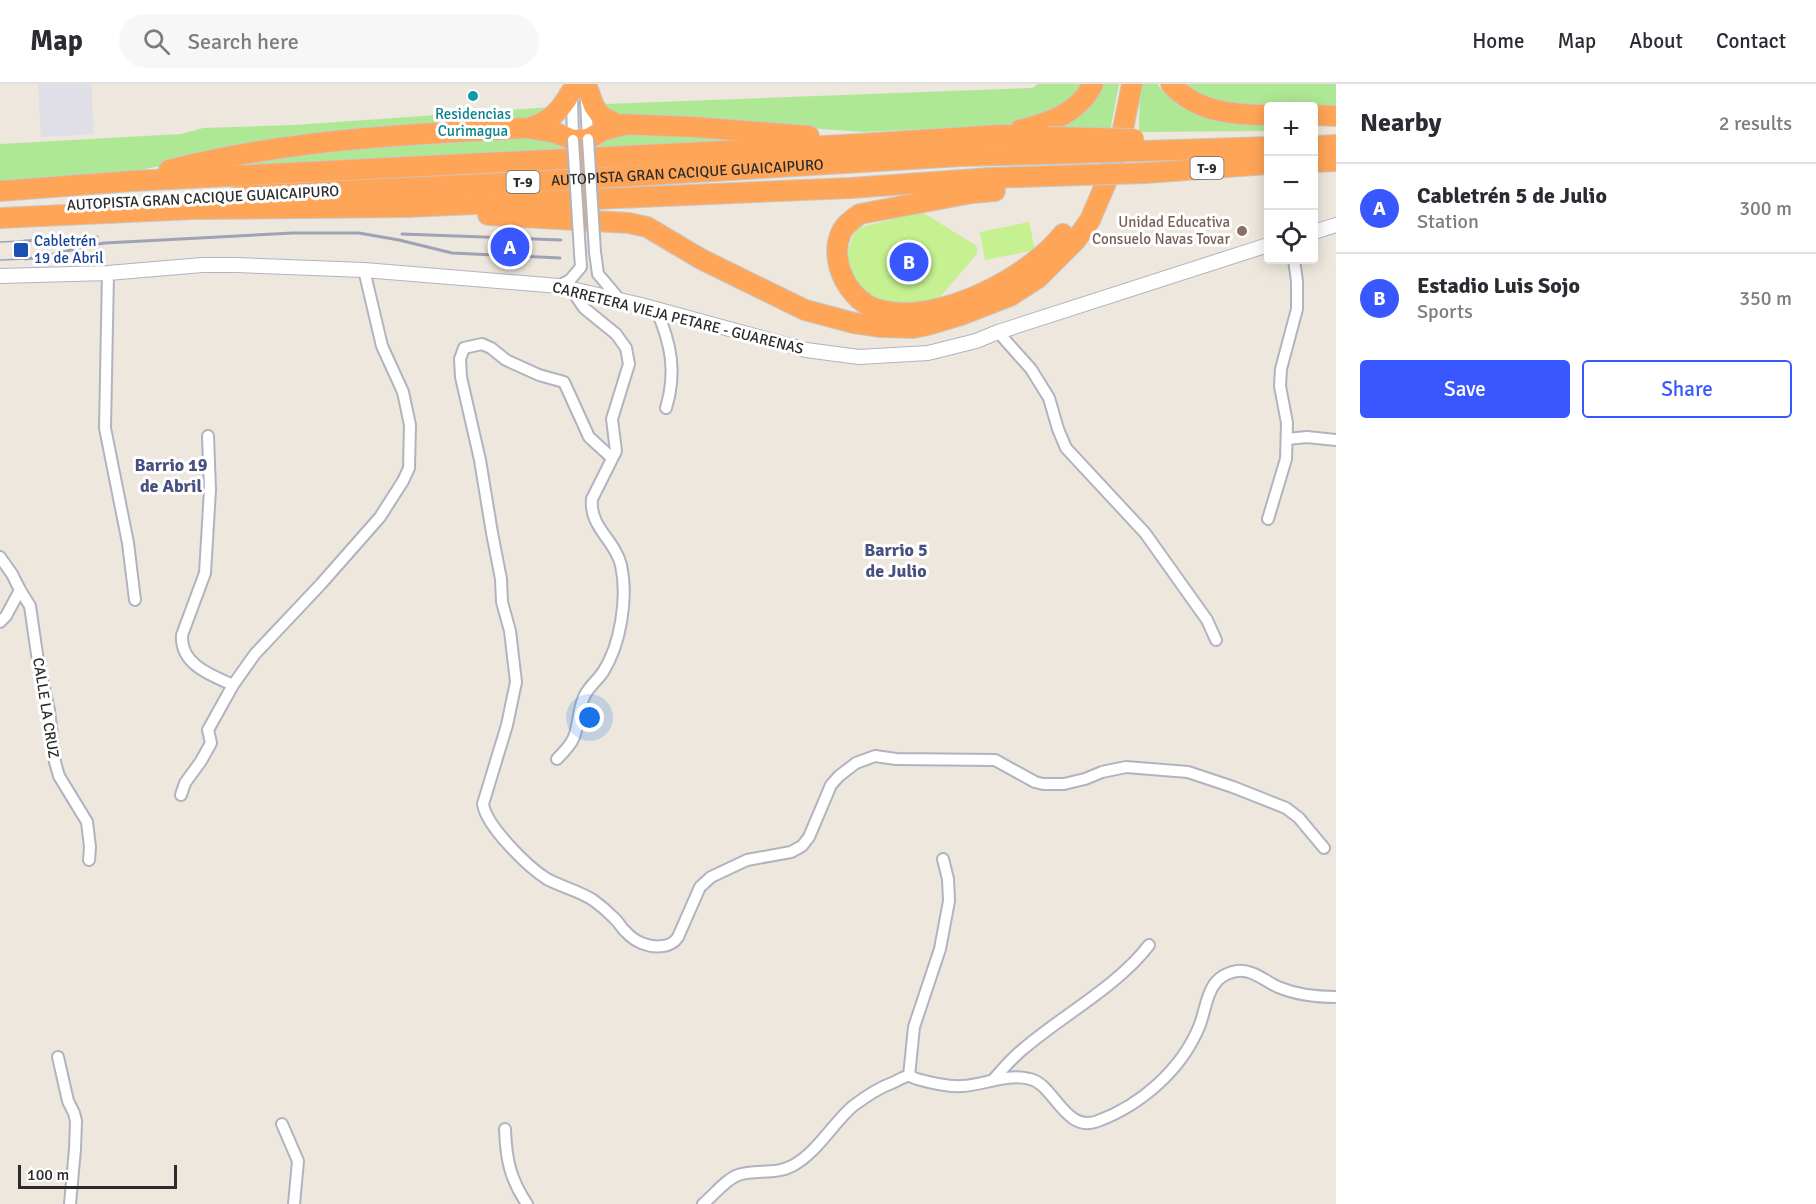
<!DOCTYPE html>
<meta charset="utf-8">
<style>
body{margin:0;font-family:Signika,sans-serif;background:#f7f7f7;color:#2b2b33}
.controls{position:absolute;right:18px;top:18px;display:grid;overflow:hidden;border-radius:6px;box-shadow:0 3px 15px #0003}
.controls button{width:54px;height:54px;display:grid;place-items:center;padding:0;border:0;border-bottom:2px solid #e1e1e2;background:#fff;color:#2b2b33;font:30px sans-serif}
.scale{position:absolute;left:18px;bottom:15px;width:159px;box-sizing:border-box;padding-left:6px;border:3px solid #2b2b2b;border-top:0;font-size:16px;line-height:21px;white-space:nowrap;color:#2b2b2b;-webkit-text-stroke:4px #fff;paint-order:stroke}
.you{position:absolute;left:590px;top:634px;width:21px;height:21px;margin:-15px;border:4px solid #fff;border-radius:50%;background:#1a73e8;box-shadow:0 0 0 9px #1a73e833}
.badge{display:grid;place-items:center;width:39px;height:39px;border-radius:50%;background:#3957ff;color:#fff;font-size:20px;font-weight:700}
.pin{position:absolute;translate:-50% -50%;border:3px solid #fff;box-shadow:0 2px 6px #0006}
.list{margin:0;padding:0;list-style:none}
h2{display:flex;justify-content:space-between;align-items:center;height:78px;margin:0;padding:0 24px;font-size:26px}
h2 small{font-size:20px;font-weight:400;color:#7c7c81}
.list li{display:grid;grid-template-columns:39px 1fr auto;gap:18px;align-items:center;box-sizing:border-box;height:90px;padding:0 24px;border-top:2px solid #e1e1e2}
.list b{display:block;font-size:22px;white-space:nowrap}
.list p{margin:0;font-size:20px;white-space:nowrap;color:#7c7c81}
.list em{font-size:20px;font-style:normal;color:#7c7c81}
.actions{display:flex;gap:12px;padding:18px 24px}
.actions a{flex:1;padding:14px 0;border:2px solid #3957ff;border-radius:6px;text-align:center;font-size:21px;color:#3957ff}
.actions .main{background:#3957ff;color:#fff}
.icon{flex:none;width:33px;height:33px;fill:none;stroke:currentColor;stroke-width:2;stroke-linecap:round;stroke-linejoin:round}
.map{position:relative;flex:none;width:1336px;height:1120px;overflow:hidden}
header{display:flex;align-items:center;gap:36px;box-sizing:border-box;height:84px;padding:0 30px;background:#fff;border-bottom:2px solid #e1e1e2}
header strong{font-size:28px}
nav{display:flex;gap:33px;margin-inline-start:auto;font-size:21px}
.search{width:420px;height:54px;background:#f7f7f7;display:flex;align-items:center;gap:15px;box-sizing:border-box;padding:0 21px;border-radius:33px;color:#7c7c81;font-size:22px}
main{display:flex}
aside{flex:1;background:#fff}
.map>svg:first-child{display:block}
.industrial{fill:#e0dee6}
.green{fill:#afe895}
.pitch{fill:#c5f190}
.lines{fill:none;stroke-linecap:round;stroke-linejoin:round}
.minor-casing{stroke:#b1b3c0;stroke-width:14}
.tertiary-casing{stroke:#b1b3c0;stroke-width:16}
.motorway-casing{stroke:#c8c8c8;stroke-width:22}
.minor{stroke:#fff;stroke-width:10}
.tertiary{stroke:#fff;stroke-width:14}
.motorway{stroke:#ffa557;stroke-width:20}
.tram{stroke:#9fa1b7;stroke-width:1.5}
.rail{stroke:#9fa1b7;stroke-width:3}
.minor-bridge-casing{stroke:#b1b3c0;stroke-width:14;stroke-linecap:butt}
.motorway-bridge-casing{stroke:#c8c8c8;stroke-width:22;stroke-linecap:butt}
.minor-bridge{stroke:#fff;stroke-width:10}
.motorway-bridge{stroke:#ffa557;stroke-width:20}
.culture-dot{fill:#0f9aa8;stroke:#fff;stroke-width:2}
.education-dot{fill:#8d6e63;stroke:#fff;stroke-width:2}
.transit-dot{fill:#1a4fb4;stroke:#fff;stroke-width:2}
.labels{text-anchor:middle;stroke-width:6;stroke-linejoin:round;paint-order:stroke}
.shield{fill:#fff;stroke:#6b6b6b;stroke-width:1.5}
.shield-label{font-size:14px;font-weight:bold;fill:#2b2b2b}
.culture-label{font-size:15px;fill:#0d838f;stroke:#fff}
.street-label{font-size:15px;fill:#2b2b2b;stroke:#fff}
.education-label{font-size:15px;fill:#785e54;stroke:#fff;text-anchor:end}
.transit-label{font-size:15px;fill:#164399;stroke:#fff;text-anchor:start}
.quarter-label{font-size:18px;font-weight:bold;fill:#485080;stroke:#fff}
</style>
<header>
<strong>Map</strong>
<div class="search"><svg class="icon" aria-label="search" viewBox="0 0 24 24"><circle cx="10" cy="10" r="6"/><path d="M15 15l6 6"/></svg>Search here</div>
<nav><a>Home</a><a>Map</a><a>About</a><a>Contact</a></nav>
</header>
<main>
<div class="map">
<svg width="1336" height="1120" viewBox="0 0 1336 1120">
<rect width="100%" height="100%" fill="#eee7dd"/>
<polygon class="industrial" points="38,0 91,0 94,50 41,53"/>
<g class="green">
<polygon points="1038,0 1089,0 1076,17 1024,40 864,48 664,34 611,33 594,4 605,20 1032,4"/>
<polygon points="1098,0 1119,0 1110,47 1049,48"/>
<path d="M1140 0H1157C1185 37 1227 35 1268 38V47L1139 48Z"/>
<polygon points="1177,0 1336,0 1336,27 1314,22 1210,20"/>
<polygon points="560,4 561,7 549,32 199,74 121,90 0,102 0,60 181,50 203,44 293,41 552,23"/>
<polygon points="613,48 734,53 735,62 599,69 598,56"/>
<polygon points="528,50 562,61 564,66 202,89 227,77 303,66"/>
</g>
<g class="pitch">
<path d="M922 128 975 161 978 165 976 171 938 215C924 217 910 220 896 220 856 218 834 177 858 144Z"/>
<polygon points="1029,138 1035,166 985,176 980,148"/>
</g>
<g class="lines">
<g class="minor-casing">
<g id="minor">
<polyline points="572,12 573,56"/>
<polyline points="586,17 588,55"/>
<polyline points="595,168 598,190 620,216"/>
<polyline points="108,189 105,344 128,459 135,516"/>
<polyline points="559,202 570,196 581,183 580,169"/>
<path d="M656 225C671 259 677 288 666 324"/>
<polyline points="998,248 1031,285 1049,314 1058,345 1066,364 1145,449 1207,536 1216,556"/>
<path d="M208 352 210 406 205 489 182 551C180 580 210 591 233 601"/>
<polyline points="1287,355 1307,353 1336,356"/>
<path d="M612 374 589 353 564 298 539 291 506 276 491 264 482 260 464 264 460 275 461 293 480 376 492 449 501 495 502 518 510 547 516 598 507 641 483 720C486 742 528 783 547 795 562 803 579 807 593 816 600 821 608 828 614 834 619 838 621 844 626 848 635 858 649 864 663 862 670 861 674 859 678 853L700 803 711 793 747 776 791 768 802 762 809 753 831 701 839 692 856 679 875 672 896 675 995 676 1035 698 1043 700H1064L1085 695 1102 688 1126 683 1188 688 1233 703 1286 724 1299 734 1324 764"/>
<polyline points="1268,435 1286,375 1287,339 1280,302 1281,285 1297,225 1297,197 1294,176"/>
<polyline points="0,473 12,490 20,506 30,522 38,577 49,626 55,678 59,692 87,738 90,763 89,776"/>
<polyline points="0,538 6,532 20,506"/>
<path d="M557 675C563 669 571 661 574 653 579 640 578 626 584 613 588 603 597 597 603 588 621 560 628 513 621 481 615 456 589 443 592 415L616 367 612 335 629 280 626 264 616 250 584 224 571 205"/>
<polyline points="181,711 185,699 201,677 211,659 208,646 233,601 255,570 321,500 380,433 403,397 409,384 410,341 403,308 382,262 364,186"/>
<polyline points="58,973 68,1017 74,1029 76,1037 75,1065 70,1120"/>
<polyline points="909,992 914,943 940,865 949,817 948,795 943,775"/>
<path d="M993 996C1002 986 1011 975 1022 966 1061 932 1118 902 1149 861"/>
<polyline points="282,1040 298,1077 294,1120"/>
<path d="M505 1045C506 1075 510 1095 527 1120"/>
<path d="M703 1120C714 1111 725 1096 738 1091 755 1085 775 1091 792 1082 817 1069 832 1040 853 1022 865 1013 878 1004 892 999 897 997 904 992 909 992 912 992 915 995 917 995 931 999 948 1003 962 1002 984 1001 1007 989 1030 995 1054 1000 1065 1050 1098 1037 1141 1021 1181 986 1199 943 1205 929 1206 909 1217 897 1221 892 1230 888 1237 887 1252 885 1265 897 1278 903 1297 911 1316 913 1336 913"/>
</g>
</g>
<g class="tertiary-casing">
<g id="tertiary">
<polyline points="1314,148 1336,141"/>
<polyline points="0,192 108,189 202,181 236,181 364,186 559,202 641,221 806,266 859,273 928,269 976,257 998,248 1268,161"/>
</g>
</g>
<g class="motorway-casing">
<g id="motorway">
<polyline points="586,0 594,22 601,32 617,40 694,43 809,52"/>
<path d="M1171 0C1196 28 1233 31 1268 31"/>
<polyline points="1314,31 1336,32"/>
<polyline points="527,44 556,49 573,56 588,55 604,46 624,41"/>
<path d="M1020 46C1050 38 1078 30 1093 0"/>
<polyline points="1314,62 1336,61"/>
<polyline points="1142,67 1268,63"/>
<polyline points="1314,78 1336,77"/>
<path d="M169 86C286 56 407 50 527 44 549 39 560 27 571 8"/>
<polyline points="1146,89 1268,80"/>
<polyline points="0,107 132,97 843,61 1001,51 1048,53"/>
<path d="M995 107 972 109 860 130C853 135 845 140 841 149 828 178 850 219 880 226 937 241 1027 195 1063 150"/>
<path id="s1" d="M238 112 564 96 962 72 1047 70"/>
<polyline points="488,131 629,139 647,143 701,175 805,226 854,239 881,243 913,244 928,241 961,231 1010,212 1038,194 1076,156 1090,136 1108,94 1123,45 1132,0"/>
<polyline points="0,134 193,125 407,123 851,104 990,94 1051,92"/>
</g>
</g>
<use href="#minor" class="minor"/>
<use href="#tertiary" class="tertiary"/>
<use href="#motorway" class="motorway"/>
<g class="tram">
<polyline points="0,158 24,157"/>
<polyline points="0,176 25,175"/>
</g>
<g class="rail">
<polyline points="402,150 561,156"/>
<polyline points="24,157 97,153"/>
<path d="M25 175C53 173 78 162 105 159L293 149H359L399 156 452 169 560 174"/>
</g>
<g class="minor-bridge-casing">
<g id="minor-bridge">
<polyline points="588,55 595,168"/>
<polyline points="573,56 580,169"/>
</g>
</g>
<g class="motorway-bridge-casing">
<g id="motorway-bridge">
<polyline points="1048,53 1134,55"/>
<polyline points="1047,70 1142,67"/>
<polyline points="1051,92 1146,89"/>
</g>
</g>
<use href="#minor-bridge" class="minor-bridge"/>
<use href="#motorway-bridge" class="motorway-bridge"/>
</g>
<circle class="culture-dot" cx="473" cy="12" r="6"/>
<circle class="education-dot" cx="1242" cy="147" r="6"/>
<rect class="transit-dot" x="13" y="158" width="16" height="16" rx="3"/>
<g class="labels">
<g class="shield">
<rect x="1190.5" y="73" width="33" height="22" rx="4.5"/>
<rect x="506.5" y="87" width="33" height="22" rx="4.5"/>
</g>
<g class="shield-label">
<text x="1207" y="89">T-9</text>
<text x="523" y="103">T-9</text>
</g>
<g class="culture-label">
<text x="473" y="35">Residencias<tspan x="473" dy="17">Curimagua</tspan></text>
</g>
<g class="street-label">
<text dy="5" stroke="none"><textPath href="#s1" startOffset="450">AUTOPISTA GRAN CACIQUE GUAICAIPURO</textPath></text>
<text transform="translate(203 114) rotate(-3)" y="5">AUTOPISTA GRAN CACIQUE GUAICAIPURO</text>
<text transform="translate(678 234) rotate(14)" y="5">CARRETERA VIEJA PETARE - GUARENAS</text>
<text transform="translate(46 624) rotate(81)" y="5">CALLE LA CRUZ</text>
</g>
<g class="education-label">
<text x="1230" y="143">Unidad Educativa<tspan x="1230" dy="17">Consuelo Navas Tovar</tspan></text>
</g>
<g class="transit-label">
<text x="34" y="162">Cabletrén<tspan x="34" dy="17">19 de Abril</tspan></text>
</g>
<g class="quarter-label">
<text x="171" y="387">Barrio 19<tspan x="171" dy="21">de Abril</tspan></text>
<text x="896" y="472">Barrio 5<tspan x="896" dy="21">de Julio</tspan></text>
</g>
</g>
</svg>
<div class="controls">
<button>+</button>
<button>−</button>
<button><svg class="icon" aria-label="locate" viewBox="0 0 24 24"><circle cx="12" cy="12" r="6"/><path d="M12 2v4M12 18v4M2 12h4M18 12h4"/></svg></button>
</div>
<div class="scale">100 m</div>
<div class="you"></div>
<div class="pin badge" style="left:510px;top:163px">A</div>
<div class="pin badge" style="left:909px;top:178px">B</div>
</div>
<aside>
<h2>Nearby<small>2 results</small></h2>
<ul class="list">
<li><span class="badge">A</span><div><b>Cabletrén 5 de Julio</b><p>Station</p></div><em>300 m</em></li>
<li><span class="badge">B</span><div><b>Estadio Luis Sojo</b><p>Sports</p></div><em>350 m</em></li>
</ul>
<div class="actions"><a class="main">Save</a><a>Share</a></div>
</aside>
</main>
